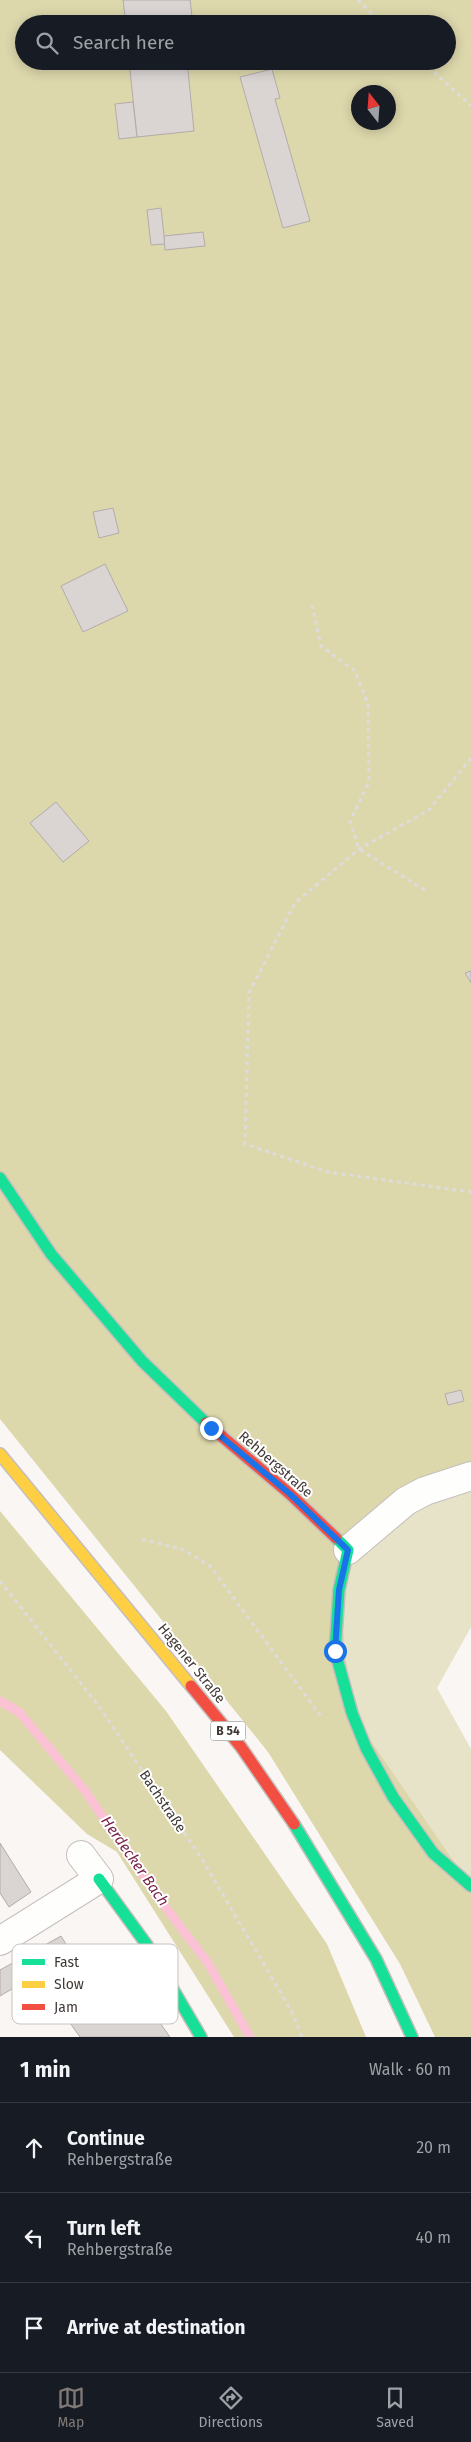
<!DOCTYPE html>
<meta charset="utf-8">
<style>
body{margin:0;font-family:"Fira Sans",sans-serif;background:#20242c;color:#f1f3f6}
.compass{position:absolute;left:351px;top:85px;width:45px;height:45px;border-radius:50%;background:#171b24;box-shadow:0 2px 12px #0003;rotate:343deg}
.stop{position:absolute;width:15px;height:15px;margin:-11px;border:4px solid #1a73e8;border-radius:50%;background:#fff}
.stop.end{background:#1a73e8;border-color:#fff;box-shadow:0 1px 5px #0008}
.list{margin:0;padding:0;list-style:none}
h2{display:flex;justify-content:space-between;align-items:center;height:65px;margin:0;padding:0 20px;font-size:21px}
h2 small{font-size:16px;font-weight:400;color:#9ea1a6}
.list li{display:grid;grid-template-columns:32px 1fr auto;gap:15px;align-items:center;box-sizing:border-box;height:90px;padding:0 20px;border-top:1px solid #363941}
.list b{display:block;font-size:19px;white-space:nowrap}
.list p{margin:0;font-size:16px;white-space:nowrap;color:#9ea1a6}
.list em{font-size:16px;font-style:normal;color:#9ea1a6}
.icon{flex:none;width:28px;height:28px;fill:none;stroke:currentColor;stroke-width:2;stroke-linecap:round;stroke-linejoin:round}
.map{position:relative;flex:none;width:471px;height:2037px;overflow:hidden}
.search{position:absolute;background:#171b24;box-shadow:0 2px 12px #0003;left:15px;right:15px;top:15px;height:55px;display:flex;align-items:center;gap:12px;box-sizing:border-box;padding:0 18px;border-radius:28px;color:#9ea1a6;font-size:19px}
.sheet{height:335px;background:#171b24}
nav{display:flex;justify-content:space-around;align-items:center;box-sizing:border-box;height:70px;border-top:1px solid #363941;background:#171b24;font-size:14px;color:#9ea1a6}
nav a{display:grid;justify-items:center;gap:2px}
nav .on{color:#817a77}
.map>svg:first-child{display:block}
.green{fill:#e7e3c8}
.forest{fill:#ddd7ac;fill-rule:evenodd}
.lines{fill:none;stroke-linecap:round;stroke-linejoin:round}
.stream{stroke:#fac2d4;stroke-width:9}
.building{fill:#dad4d3;stroke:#b2acab}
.street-casing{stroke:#c4bebc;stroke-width:30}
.fast-casing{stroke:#c4bebc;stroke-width:14}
.slow-casing{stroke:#c4bebc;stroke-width:14}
.jam-casing{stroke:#c4bebc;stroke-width:14}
.path{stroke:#dddcdb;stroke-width:3;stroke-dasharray:4 4;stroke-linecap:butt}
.street{stroke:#fefefd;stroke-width:28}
.fast{stroke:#16e098;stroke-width:11}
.slow{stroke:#ffcf43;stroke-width:11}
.jam{stroke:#f24e42;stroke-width:11}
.route{stroke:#1a73e8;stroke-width:6}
.labels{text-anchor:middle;stroke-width:4;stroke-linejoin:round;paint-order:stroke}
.shield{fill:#fff;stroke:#797471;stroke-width:1}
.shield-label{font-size:12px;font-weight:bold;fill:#403834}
.street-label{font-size:14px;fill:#403834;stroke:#fff}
.water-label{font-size:15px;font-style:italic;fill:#771f48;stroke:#fff}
.key{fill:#fff;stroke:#c6c3c2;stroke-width:1}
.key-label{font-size:14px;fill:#403834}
</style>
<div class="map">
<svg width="471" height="2037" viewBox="0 0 471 2037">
<rect width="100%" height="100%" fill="#faf6f4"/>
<polygon class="green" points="471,1476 471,1627 437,1688 471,1749 471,1886 352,1713 339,1590 348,1550"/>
<g class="forest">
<path d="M0 0H471V1476L348 1550 339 1590 352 1713 471 1886V2037H435L400 1964 268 1752 0 1419ZM24 24H447V61H24ZM358 92H388V122H358Z"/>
<polygon points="0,1511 166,1711 327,1944 366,2037 234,2037 117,1852 87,1834 0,1750"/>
</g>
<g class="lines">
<polyline class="stream" points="0,1701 19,1712 86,1792 154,1892 208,1963 250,2037"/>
</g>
<g class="building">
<polygon points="123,0 190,0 193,24 126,24"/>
<polygon points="129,61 187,61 194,131 137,137"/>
<polygon points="272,69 280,98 275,99 310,221 283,228 240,77"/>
<polygon points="133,102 137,137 119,139 115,104"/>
<polygon points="161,208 165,244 151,245 147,210"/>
<polygon points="203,232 205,246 165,250 164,236"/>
<polygon points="113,508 119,533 99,538 93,512"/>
<polygon points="105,564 128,611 83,632 61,586"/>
<polygon points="56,802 89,841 63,862 30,823"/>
<polygon points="471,971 471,983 465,973"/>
<polygon points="461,1390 464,1401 448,1405 445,1394"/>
<polygon points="0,1843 31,1892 9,1907 0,1893"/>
<polygon points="61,1936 72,1954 0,1996 0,1970"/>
<polygon points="144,1967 154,1981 138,1992 170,2037 80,2037 55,2002 73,1988 87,2007"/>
</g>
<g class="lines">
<g class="street-casing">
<g id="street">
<polyline points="348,1550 406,1501 425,1491 471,1476"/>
<polyline points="0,1941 99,1879 81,1855"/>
</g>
</g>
<g class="fast-casing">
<g id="fast">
<polyline points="0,1178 51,1254 142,1361 206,1423"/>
<polyline points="336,1538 348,1550 339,1590 335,1651 352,1713 366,1748 393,1797 433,1853 471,1886"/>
<polyline points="294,1824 376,1959 412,2037"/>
<polyline points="99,1879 147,1945 201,2037"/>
</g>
</g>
<g class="slow-casing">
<polyline id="slow" points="0,1454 191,1686"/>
</g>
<g class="jam-casing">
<g id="jam">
<polyline points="206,1423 290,1494 336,1538"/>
<polyline points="191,1686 241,1747 294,1824"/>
</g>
</g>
<g class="path">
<polyline points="358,0 382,24"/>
<polyline points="422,61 471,106"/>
<polyline points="312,605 321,646 355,671 368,704 369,782 350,821 359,849 426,891"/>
<polyline points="471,758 429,810 359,849 295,903 249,993 245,1144 328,1172 471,1192"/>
<polyline points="142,1539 184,1550 210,1566 323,1719"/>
<polyline points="0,1581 98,1705 202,1859 292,2012 302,2037"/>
</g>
<use href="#street" class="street"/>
<use href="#fast" class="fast"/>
<use href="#slow" class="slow"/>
<use href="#jam" class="jam"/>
</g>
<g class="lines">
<polyline class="route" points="211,1428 290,1494 348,1550 339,1590 335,1651"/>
</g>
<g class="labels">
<rect class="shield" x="210.5" y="1721.5" width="35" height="19" rx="4"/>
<g class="shield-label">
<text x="228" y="1735">B 54</text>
</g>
<g class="street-label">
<text transform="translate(276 1464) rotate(41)" y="5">Rehbergstraße</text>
<text transform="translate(192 1663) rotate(51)" y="5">Hagener Straße</text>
<text transform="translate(163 1801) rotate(56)" y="5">Bachstraße</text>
</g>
<g class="water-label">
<text transform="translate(135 1861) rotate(55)" y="5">Herdecker Bach</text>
</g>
</g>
<rect x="12" y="1944" width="166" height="80" rx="8" class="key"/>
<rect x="22" y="1959" width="23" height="6" fill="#16e098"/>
<rect x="22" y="1981" width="23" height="7" fill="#ffcf43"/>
<rect x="22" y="2004" width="23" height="6" fill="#f24e42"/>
<g class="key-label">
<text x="54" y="1967">Fast</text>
<text x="54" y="1989">Slow</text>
<text x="54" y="2012">Jam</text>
</g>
</svg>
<svg class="compass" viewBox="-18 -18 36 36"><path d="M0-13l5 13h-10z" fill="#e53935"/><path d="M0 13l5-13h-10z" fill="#9ea1a6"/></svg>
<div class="stop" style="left:335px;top:1651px"></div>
<div class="stop end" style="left:211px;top:1428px"></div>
<div class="search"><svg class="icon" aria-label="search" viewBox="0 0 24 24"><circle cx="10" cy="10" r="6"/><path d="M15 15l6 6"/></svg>Search here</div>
</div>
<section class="sheet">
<h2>1 min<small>Walk · 60 m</small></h2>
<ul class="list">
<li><svg class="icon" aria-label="ahead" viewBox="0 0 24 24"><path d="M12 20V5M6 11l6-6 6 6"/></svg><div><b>Continue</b><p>Rehbergstraße</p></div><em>20 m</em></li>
<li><svg class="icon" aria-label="left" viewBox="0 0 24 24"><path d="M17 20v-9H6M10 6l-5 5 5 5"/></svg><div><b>Turn left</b><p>Rehbergstraße</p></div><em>40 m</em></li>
<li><svg class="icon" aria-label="arrive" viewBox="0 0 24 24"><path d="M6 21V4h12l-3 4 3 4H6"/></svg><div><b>Arrive at destination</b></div></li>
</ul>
</section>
<nav>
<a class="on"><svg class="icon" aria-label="map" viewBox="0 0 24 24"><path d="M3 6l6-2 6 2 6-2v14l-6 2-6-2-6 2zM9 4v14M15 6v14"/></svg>Map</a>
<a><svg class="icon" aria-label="directions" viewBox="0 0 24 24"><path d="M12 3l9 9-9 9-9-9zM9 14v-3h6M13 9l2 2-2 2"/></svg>Directions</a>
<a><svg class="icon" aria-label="saved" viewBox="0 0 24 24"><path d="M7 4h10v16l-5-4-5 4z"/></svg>Saved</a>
</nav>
